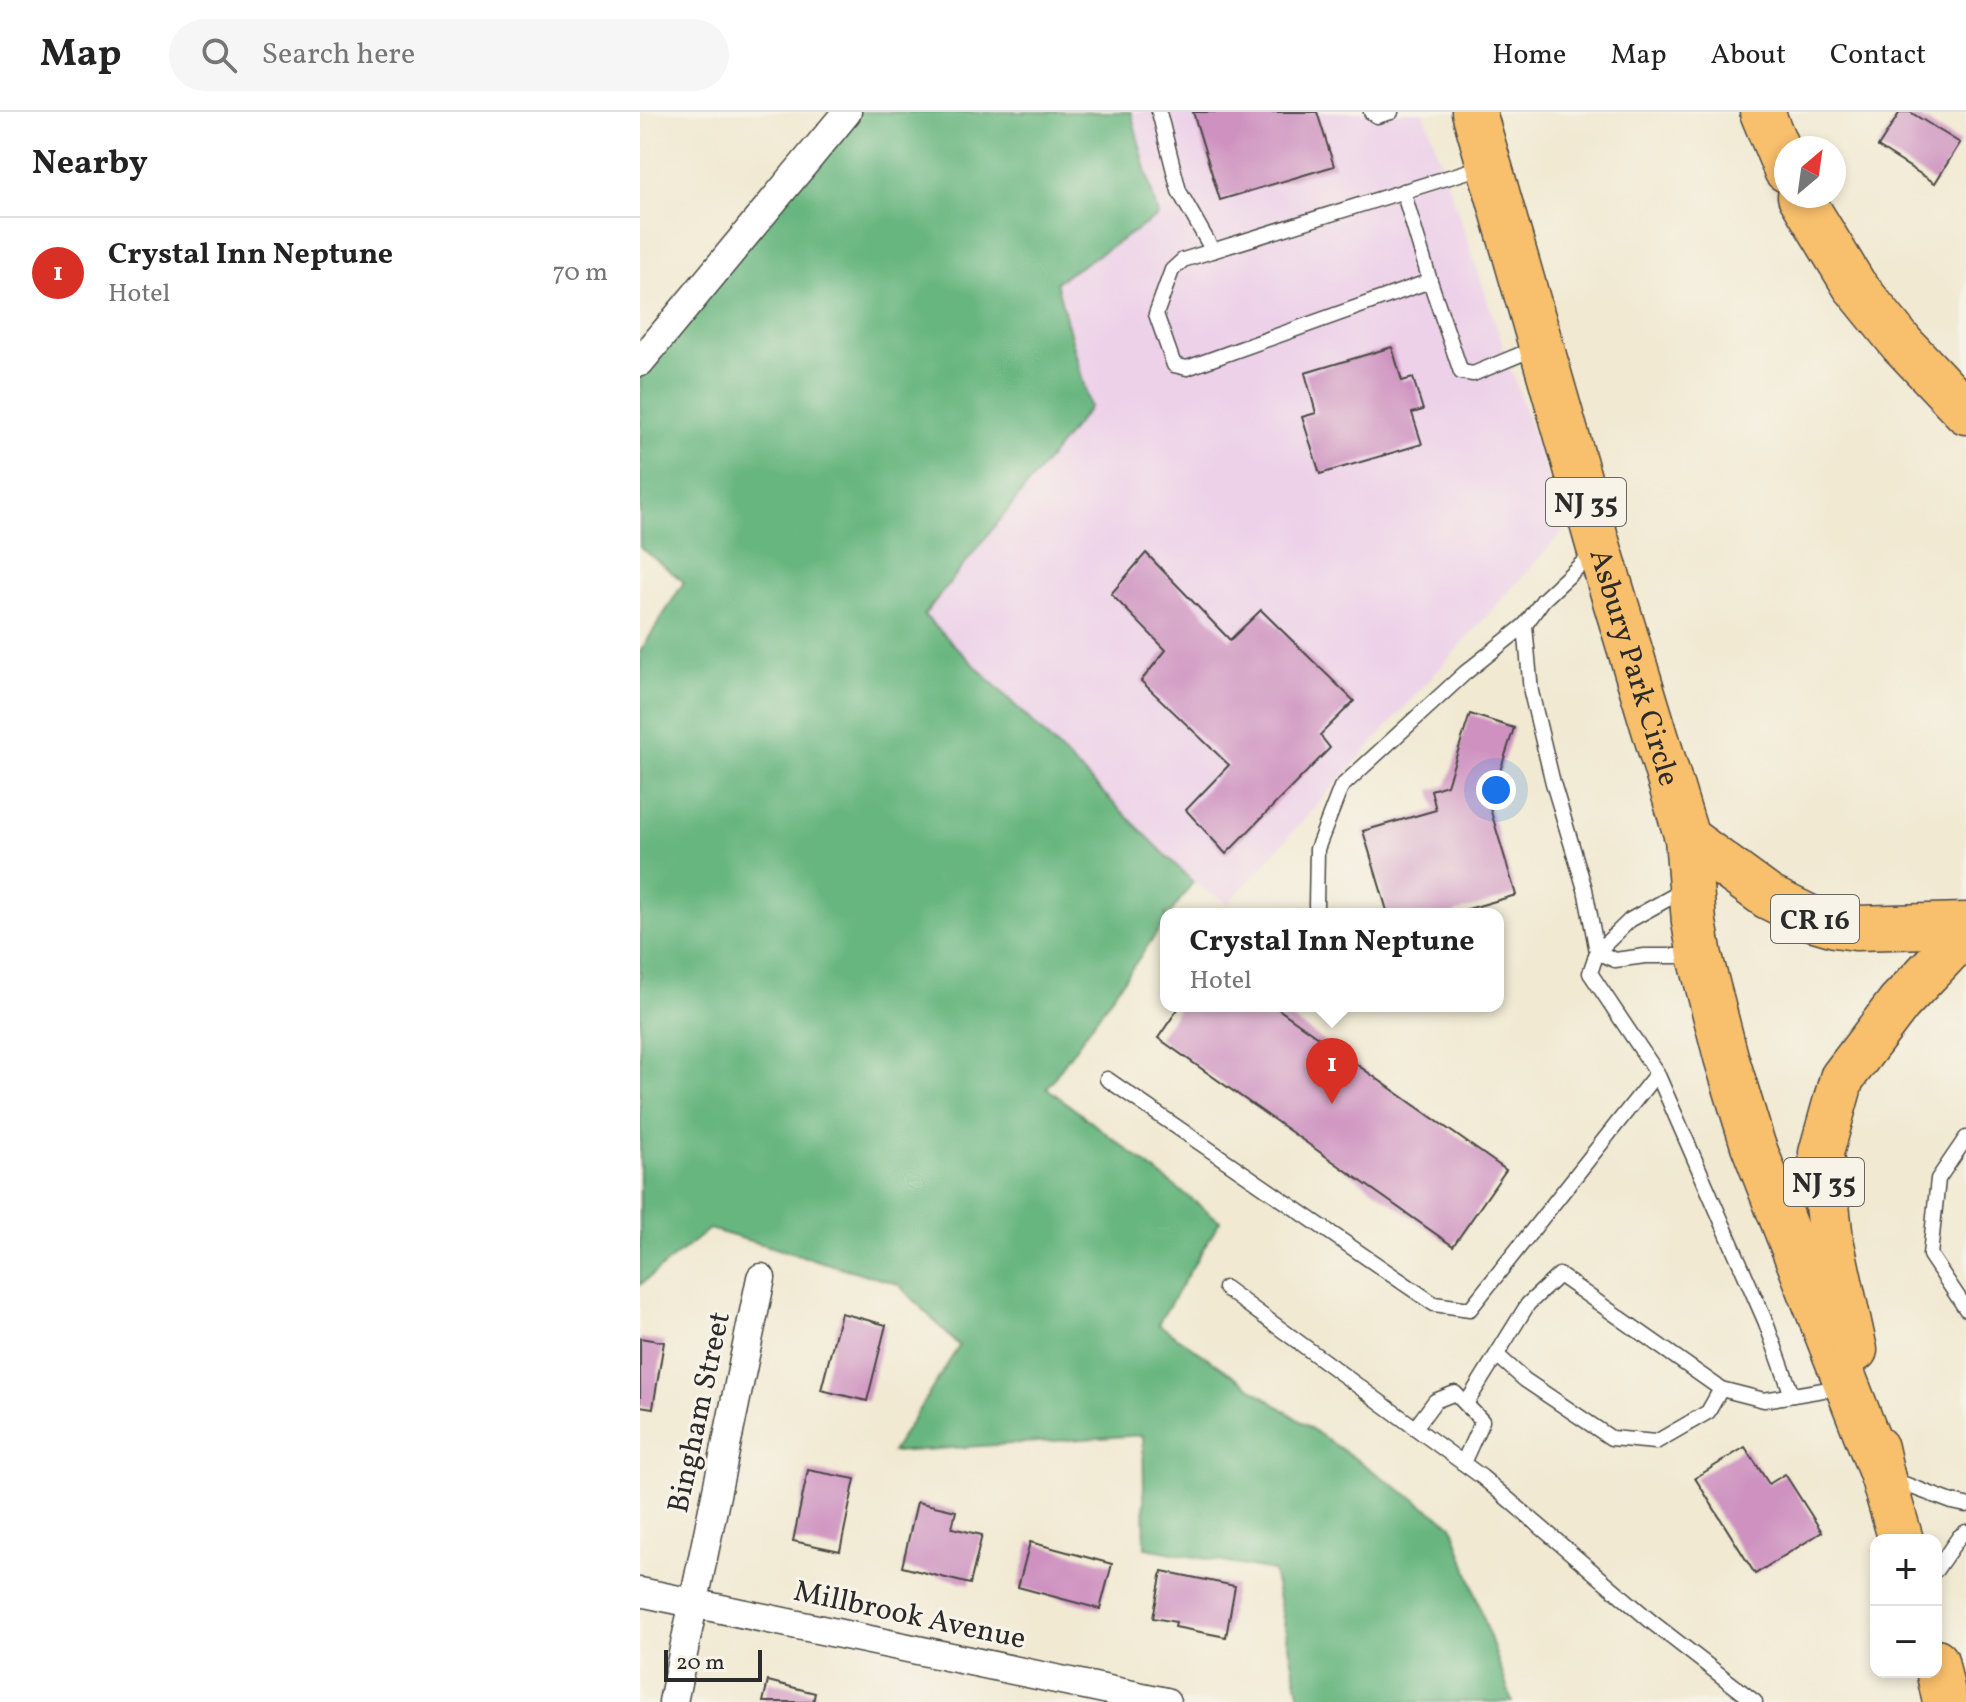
<!DOCTYPE html>
<meta charset="utf-8">
<style>
body{margin:0;font-family:Vollkorn,serif;background:#f6f6f6;color:#222}
.controls{position:absolute;right:24px;bottom:24px;display:grid;overflow:hidden;border-radius:16px;box-shadow:0 4px 12px #0003}
.controls button{width:72px;height:72px;display:grid;place-items:center;padding:0;border:0;border-bottom:2px solid #e0e0e0;background:#fff;color:#222;font:40px sans-serif}
.compass{position:absolute;left:1134px;top:24px;width:72px;height:72px;border-radius:50%;background:#fff;box-shadow:0 4px 12px #0003;rotate:29deg}
.scale{position:absolute;left:24px;bottom:20px;width:98px;box-sizing:border-box;padding-left:8px;border:4px solid #2b2b2b;border-top:0;font-size:22px;line-height:28px;white-space:nowrap;color:#2b2b2b;-webkit-text-stroke:6px #f7f3e8;paint-order:stroke}
.you{position:absolute;left:856px;top:678px;width:28px;height:28px;margin:-20px;border:6px solid #fff;border-radius:50%;background:#1a73e8;box-shadow:0 0 0 12px #1a73e833}
.badge{display:grid;place-items:center;width:52px;height:52px;border-radius:50%;background:#d93025;color:#fff;font-size:26px;font-weight:700}
.pin{position:absolute;translate:-50% -66px;filter:drop-shadow(0 2px 4px #0008)}
.pin::after{content:'';position:absolute;top:42px;width:28px;height:24px;background:inherit;clip-path:polygon(0 0,100% 0,50% 100%)}
.popup{position:absolute;left:520px;top:796px;width:344px;height:104px;box-sizing:border-box;display:grid;place-content:center;border-radius:16px;background:#fff;filter:drop-shadow(0 2px 6px #0005);font-size:26px;white-space:nowrap;color:#767676}
.popup b{font-size:30px;color:#222}
.popup::after{content:'';position:absolute;left:50%;top:100%;margin-left:-16px;border:16px solid transparent;border-top-color:#fff}
.list{margin:0;padding:0;list-style:none}
h2{display:flex;justify-content:space-between;align-items:center;height:104px;margin:0;padding:0 32px;font-size:34px}
h2 small{font-size:26px;font-weight:400;color:#767676}
.list li{display:grid;grid-template-columns:52px 1fr auto;gap:24px;align-items:center;box-sizing:border-box;height:112px;padding:0 32px;border-top:2px solid #e0e0e0}
.list b{display:block;font-size:30px;white-space:nowrap}
.list p{margin:0;font-size:26px;white-space:nowrap;color:#767676}
.list em{font-size:26px;font-style:normal;color:#767676}
.icon{flex:none;width:44px;height:44px;fill:none;stroke:currentColor;stroke-width:2;stroke-linecap:round;stroke-linejoin:round}
.map{position:relative;flex:none;width:1326px;height:1590px;overflow:hidden}
header{display:flex;align-items:center;gap:48px;box-sizing:border-box;height:112px;padding:0 40px;background:#fff;border-bottom:2px solid #e0e0e0}
header strong{font-size:38px}
nav{display:flex;gap:44px;margin-inline-start:auto;font-size:28px}
.search{width:560px;height:72px;background:#f6f6f6;display:flex;align-items:center;gap:20px;box-sizing:border-box;padding:0 28px;border-radius:44px;color:#767676;font-size:30px}
main{display:flex}
aside{flex:1;background:#fff}
.map>svg:first-child{display:block}
.built{fill:#edd1e9}
.forest{fill:#67b67f;stroke:#497055;stroke-width:2}
.building{fill:#ce91c0}
.lines{fill:none;stroke-linecap:round;stroke-linejoin:round}
.lane-casing{stroke:#494844;stroke-width:17}
.street-casing{stroke:#494844;stroke-width:31}
.primary-casing{stroke:#494844;stroke-width:47}
.lane{stroke:#fff;stroke-width:14}
.street{stroke:#fff;stroke-width:28}
.primary{stroke:#f8bf6c;stroke-width:44}
.labels{text-anchor:middle;stroke-width:6;stroke-linejoin:round;paint-order:stroke}
.shield{fill:#f7f3e8;stroke:#686764;stroke-width:2}
.shield-label{font-size:28px;font-weight:bold;fill:#2b2b2b}
.street-label{font-size:30px;fill:#2b2b2b;stroke:#f7f3e8}
</style>
<header>
<strong>Map</strong>
<div class="search"><svg class="icon" aria-label="search" viewBox="0 0 24 24"><circle cx="10" cy="10" r="6"/><path d="M15 15l6 6"/></svg>Search here</div>
<nav><a>Home</a><a>Map</a><a>About</a><a>Contact</a></nav>
</header>
<main>
<aside>
<h2>Nearby<small></small></h2>
<ul class="list">
<li><span class="badge">1</span><div><b>Crystal Inn Neptune</b><p>Hotel</p></div><em>70 m</em></li>
</ul>
</aside>
<div class="map">
<svg width="1326" height="1590" viewBox="0 0 1326 1590">
<rect width="100%" height="100%" fill="#f7f3e8"/>
<filter id="ink" filterUnits="userSpaceOnUse"><feTurbulence type="fractalNoise" baseFrequency=".0125" numOctaves="2"/><feDisplacementMap in="SourceGraphic" scale="16" xChannelSelector="R" yChannelSelector="G"/><feConvolveMatrix kernelMatrix="1 2 1 2 8 2 1 2 1" color-interpolation-filters="sRGB"/></filter>
<filter id="wash" filterUnits="userSpaceOnUse"><feTurbulence type="fractalNoise" baseFrequency=".006" numOctaves="4" result="noise"/><feDisplacementMap in="SourceGraphic" scale="32" xChannelSelector="R" yChannelSelector="G"/><feGaussianBlur stdDeviation="1.8" result="paint"/><feColorMatrix in="noise" values="0 0 0 0 0 0 0 0 0 0 0 0 0 0 0 0 0 1.4 0 .05"/><feComposite in="paint" operator="in"/></filter>
<g filter="url(#wash)">
<rect width="100%" height="100%" fill="#f1e9d2"/>
<polygon class="built" points="491,0 784,0 925,417 588,792 553,770 284,503 450,295 416,170 518,104"/>
<polygon class="forest" points="192,0 491,0 518,104 416,170 450,295 284,503 553,770 530,802 526,802 526,808 407,976 580,1109 518,1212 812,1413 872,1590 661,1590 633,1459 505,1436 503,1323 252,1340 319,1234 258,1172 69,1117 0,1173 0,540 44,470 0,435 0,244"/>
<g id="blocks">
<g class="building">
<polygon points="553,0 677,0 694,54 580,88"/>
<polygon points="1260,0 1270,0 1320,31 1295,71 1238,35"/>
<polygon points="752,235 762,269 773,266 783,298 772,301 782,332 680,362 662,305 676,301 665,261"/>
<polygon points="506,441 590,528 621,498 714,589 680,623 690,636 586,742 546,698 589,653 501,569 526,538 471,482"/>
<polygon points="830,602 874,616 849,693 876,783 811,802 748,802 723,719 796,698 791,678 807,673"/>
<polygon points="540,894 634,894 866,1058 813,1134 518,926"/>
<polygon points="201,1201 246,1213 227,1289 181,1278"/>
<polygon points="0,1226 24,1230 13,1296 0,1294"/>
<polygon points="1105,1335 1129,1372 1145,1362 1182,1420 1115,1462 1055,1366"/>
<polygon points="168,1358 215,1367 200,1439 153,1429"/>
<polygon points="277,1390 316,1399 312,1416 342,1423 330,1472 262,1455"/>
<polygon points="390,1430 472,1452 460,1497 378,1475"/>
<polygon points="522,1459 595,1474 586,1525 535,1515 536,1510 513,1506"/>
<polygon points="128,1569 175,1581 173,1590 123,1590"/>
</g>
</g>
</g>
<g filter="url(#ink)">
<use href="#blocks" fill-opacity="0" stroke="#494844" stroke-width="2"/>
<g class="lines">
<g class="lane-casing">
<g id="lane">
<polyline points="519,0 539,79 573,139"/>
<polyline points="731,0 737,4 751,0"/>
<polyline points="763,79 790,169 821,260 833,262 898,235"/>
<polyline points="790,169 547,256 534,253 516,202 532,158 543,148 845,54"/>
<polyline points="954,440 903,488 885,513 891,580 913,671 945,777 957,840 950,861 1017,961"/>
<polyline points="1044,778 990,808 957,840 975,848 1005,844 1055,844"/>
<polyline points="676,794 677,737 701,675 825,561 885,513"/>
<polyline points="467,967 794,1192 830,1197 1017,961 1126,1211 1152,1283"/>
<polyline points="1326,1026 1298,1067 1290,1143 1326,1197"/>
<polyline points="585,1176 842,1365 1013,1511 1115,1590"/>
<polyline points="857,1243 885,1268 971,1326 1016,1330 1068,1300 1081,1277"/>
<polyline points="826,1292 888,1192 919,1163 1081,1277 1124,1288 1201,1275"/>
<polyline points="775,1316 795,1289 815,1281 842,1309 823,1351"/>
<polyline points="1251,1367 1312,1390 1326,1393"/>
<polyline points="1296,1458 1319,1425 1326,1420"/>
</g>
</g>
<g class="street-casing">
<g id="street">
<polyline points="0,250 207,0"/>
<polyline points="0,1480 526,1590"/>
<polyline points="33,1590 121,1166"/>
</g>
</g>
<g class="primary-casing">
<g id="primary">
<path id="s1" d="M834 0 959 436 1047 726 1054 810 1060 844 1086 945 1113 1033 1242 1363"/>
<polyline points="1122,0 1146,58"/>
<polyline points="1160,84 1214,173 1262,232 1326,300"/>
<polyline points="1047,726 1128,785 1171,806 1195,813 1216,816 1326,813"/>
<polyline points="1215,1238 1191,1128 1181,1041 1202,966 1259,891 1326,820"/>
<polyline points="1236,1336 1242,1363 1261,1428"/>
<polyline points="1296,1549 1305,1590"/>
</g>
</g>
<use href="#lane" class="lane"/>
<use href="#street" class="street"/>
<use href="#primary" class="primary"/>
</g>
</g>
<g class="labels">
<g class="shield">
<rect x="906" y="366" width="80" height="48" rx="6"/>
<rect x="1131" y="783" width="88" height="48" rx="6"/>
<rect x="1144" y="1046" width="80" height="48" rx="6"/>
</g>
<g class="shield-label">
<text x="946" y="400">NJ 35</text>
<text x="1175" y="817">CR 16</text>
<text x="1184" y="1080">NJ 35</text>
</g>
<g class="street-label">
<text dy="10" stroke="none"><textPath href="#s1" startOffset="578">Asbury Park Circle</textPath></text>
<text transform="translate(58 1300) rotate(-78)" y="10">Bingham Street</text>
<text transform="translate(270 1502) rotate(12)" y="10">Millbrook Avenue</text>
</g>
</g>
</svg>
<div class="controls">
<button>+</button>
<button>−</button>
</div>
<svg class="compass" viewBox="-18 -18 36 36"><path d="M0-13l5 13h-10z" fill="#e53935"/><path d="M0 13l5-13h-10z" fill="#767676"/></svg>
<div class="scale">20 m</div>
<div class="you"></div>
<div class="pin badge" style="left:692px;top:992px">1</div>
<div class="popup"><b>Crystal Inn Neptune</b>Hotel</div>
</div>
</main>
